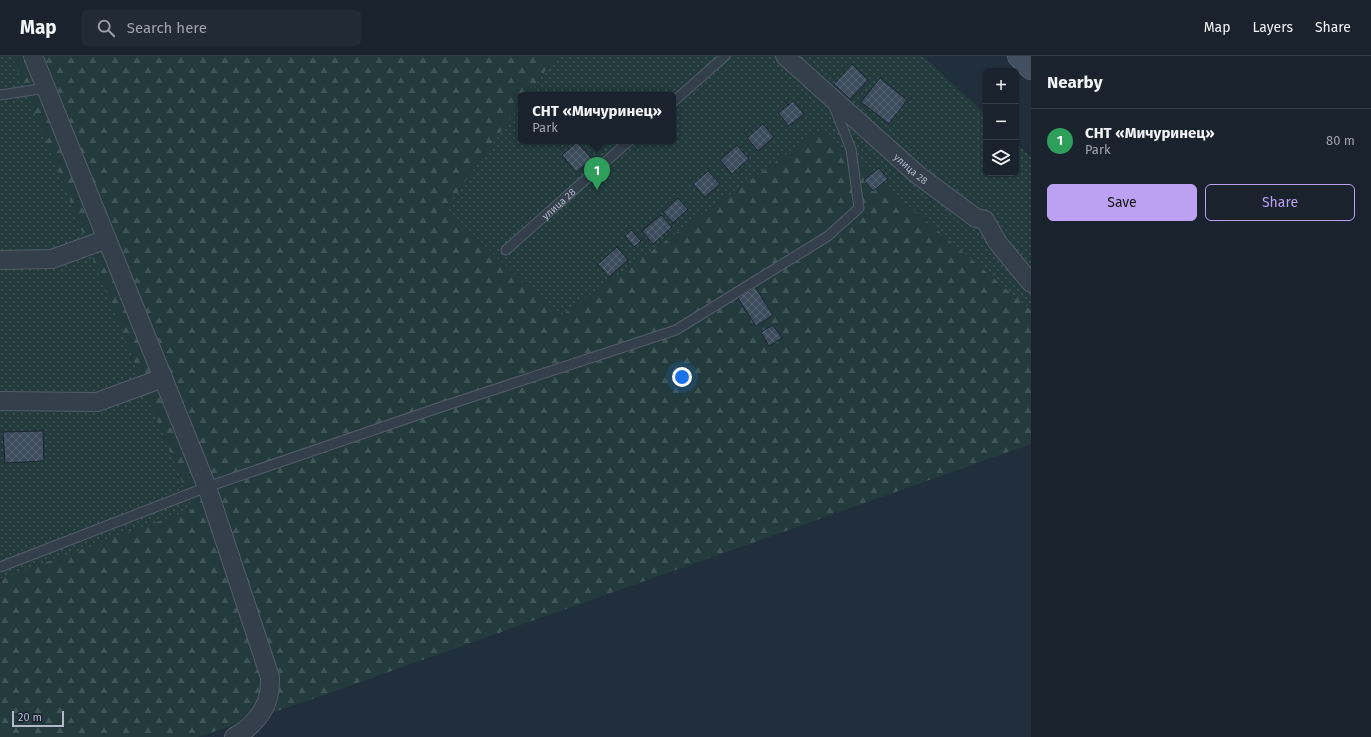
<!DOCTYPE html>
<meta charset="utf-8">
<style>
body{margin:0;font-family:"Fira Sans",sans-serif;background:#222a35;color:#f1f3f6}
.controls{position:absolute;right:12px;top:12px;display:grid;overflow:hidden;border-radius:6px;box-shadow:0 1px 3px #0004}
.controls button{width:36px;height:36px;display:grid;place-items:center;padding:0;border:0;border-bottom:1px solid #373f49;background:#19222d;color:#f1f3f6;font:20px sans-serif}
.scale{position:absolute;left:12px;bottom:10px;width:52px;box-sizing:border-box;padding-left:4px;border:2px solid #b0bac8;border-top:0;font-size:11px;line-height:14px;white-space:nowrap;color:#b0bac8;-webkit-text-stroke:3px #1a2431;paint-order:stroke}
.you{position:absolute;left:682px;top:321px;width:14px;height:14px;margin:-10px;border:3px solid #fff;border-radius:50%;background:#1a73e8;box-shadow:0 0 0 6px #1a73e833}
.badge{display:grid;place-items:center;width:26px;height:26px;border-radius:50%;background:#bca0f2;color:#fff;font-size:13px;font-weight:700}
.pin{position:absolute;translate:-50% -33px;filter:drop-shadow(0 1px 2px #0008)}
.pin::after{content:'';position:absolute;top:21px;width:14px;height:12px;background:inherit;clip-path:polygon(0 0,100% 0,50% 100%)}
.popup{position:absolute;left:518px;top:36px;width:158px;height:52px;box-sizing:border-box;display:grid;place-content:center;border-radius:6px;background:#19222d;filter:drop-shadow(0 1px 3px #0005);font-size:13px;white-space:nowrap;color:#9fa4aa}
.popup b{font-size:15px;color:#f1f3f6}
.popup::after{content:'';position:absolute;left:50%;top:100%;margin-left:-8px;border:8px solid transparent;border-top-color:#19222d}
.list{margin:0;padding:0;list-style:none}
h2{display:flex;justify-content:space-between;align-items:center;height:52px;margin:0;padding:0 16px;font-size:17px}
h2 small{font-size:13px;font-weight:400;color:#9fa4aa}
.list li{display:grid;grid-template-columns:26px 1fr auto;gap:12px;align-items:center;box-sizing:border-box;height:64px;padding:0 16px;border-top:1px solid #373f49}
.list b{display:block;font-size:15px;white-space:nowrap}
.list p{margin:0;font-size:13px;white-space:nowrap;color:#9fa4aa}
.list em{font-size:13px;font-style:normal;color:#9fa4aa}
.actions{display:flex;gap:8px;padding:12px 16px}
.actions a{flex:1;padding:9px 0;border:1px solid #bca0f2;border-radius:6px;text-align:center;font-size:14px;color:#bca0f2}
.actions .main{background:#bca0f2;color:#111}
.icon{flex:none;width:22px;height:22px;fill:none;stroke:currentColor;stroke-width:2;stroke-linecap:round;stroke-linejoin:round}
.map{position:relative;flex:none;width:1031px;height:681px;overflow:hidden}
header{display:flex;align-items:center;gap:24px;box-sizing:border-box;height:56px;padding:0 20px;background:#19222d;border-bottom:1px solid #373f49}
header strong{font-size:19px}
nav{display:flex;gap:22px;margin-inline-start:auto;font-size:14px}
.search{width:280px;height:36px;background:#222a35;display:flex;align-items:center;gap:10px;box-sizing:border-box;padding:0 14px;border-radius:6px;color:#9fa4aa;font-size:15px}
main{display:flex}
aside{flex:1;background:#19222d}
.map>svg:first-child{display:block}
.forest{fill:url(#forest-firs)}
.garden{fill:url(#garden-dots)}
.building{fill:url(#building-cross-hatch);stroke:#1c2633}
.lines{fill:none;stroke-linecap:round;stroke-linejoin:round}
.service-casing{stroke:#535d6a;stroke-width:11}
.minor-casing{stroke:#535d6a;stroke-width:20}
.secondary-casing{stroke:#535d6a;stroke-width:24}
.service{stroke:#343f4c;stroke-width:9}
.minor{stroke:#343f4c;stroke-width:18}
.secondary{stroke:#424f60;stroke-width:22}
.labels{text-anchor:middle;stroke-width:3.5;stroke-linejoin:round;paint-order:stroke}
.street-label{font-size:10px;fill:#b0bac8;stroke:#1a2431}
</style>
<header>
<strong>Map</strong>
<div class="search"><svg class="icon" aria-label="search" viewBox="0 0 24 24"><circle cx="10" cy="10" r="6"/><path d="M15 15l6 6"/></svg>Search here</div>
<nav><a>Map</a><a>Layers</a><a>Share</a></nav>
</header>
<main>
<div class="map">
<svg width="1031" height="681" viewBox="0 0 1031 681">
<defs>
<pattern id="forest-firs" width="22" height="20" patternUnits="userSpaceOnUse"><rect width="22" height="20" fill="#233b3d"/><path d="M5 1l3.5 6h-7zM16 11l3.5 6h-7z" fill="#405558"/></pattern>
<pattern id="garden-dots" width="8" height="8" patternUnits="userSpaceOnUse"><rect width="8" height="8" fill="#233b3d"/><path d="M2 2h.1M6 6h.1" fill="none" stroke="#405558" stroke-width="1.8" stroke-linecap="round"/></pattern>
<pattern id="building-cross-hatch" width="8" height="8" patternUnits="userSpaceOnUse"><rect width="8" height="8" fill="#3c4c5c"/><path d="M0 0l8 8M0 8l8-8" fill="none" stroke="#566472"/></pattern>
</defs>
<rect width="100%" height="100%" fill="#212e3c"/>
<polygon class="forest" points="0,0 556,0 528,39 521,39 521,48 446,152 559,261 820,74 1031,254 1031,388 304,646 198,681 0,681 0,527 2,526 74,353"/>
<g class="garden">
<polygon points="0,0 12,0 193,453 0,523"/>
<polygon points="556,0 923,0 986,59 986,117 1016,117 1016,87 1031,101 1031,254 820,74 559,261 446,152 521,48 521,85 673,85 673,39 528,39"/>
</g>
<g class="building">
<polygon points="852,8 868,24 850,43 834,28"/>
<polygon points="880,22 907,44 889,68 861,46"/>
<polygon points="793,45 804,58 789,70 778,57"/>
<polygon points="763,68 774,81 758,95 747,82"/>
<polygon points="577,86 592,103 576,116 562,99"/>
<polygon points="737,89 749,103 732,118 720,104"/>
<polygon points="879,112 888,123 873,135 864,124"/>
<polygon points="708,115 720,128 705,141 693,128"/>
<polygon points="678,142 688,153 673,167 663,156"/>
<polygon points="661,159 672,171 653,188 642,175"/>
<polygon points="631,174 641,185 634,191 625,180"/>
<polygon points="617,191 628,204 609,221 598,208"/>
<polygon points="755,231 773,259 756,270 738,242"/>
<polygon points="773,269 782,282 769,290 761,276"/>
<polygon points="43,375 44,405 5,407 3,376"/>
</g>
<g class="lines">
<g class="service-casing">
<g id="service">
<polyline points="0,39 46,32"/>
<polyline points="673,46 725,0"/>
<path id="s1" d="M506 194 629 85"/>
<polyline points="0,511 207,431 438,352 676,274 828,180 859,152 851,93 833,48"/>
</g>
</g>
<g class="minor-casing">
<g id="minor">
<path d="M33 0 207 431 270 621C270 627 270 632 269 637 266 656 250 673 234 681"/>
<path id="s2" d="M785 0 918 119 976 162 985 164 998 187 1031 227"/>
<polyline points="0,204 52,203 107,183"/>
<polyline points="0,345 97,346 163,322"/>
</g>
</g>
<g class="secondary-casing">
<polyline id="secondary" points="1019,0 1031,12"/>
</g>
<use href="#service" class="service"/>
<use href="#minor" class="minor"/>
<use href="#secondary" class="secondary"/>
</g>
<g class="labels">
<g class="street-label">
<text dy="4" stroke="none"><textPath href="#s2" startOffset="169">улица 28</textPath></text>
<text dy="4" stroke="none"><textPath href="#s1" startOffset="70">улица 28</textPath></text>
</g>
</g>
</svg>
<div class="controls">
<button>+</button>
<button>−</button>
<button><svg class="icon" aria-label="layers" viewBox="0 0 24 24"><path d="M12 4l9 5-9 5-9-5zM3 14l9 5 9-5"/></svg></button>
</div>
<div class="scale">20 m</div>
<div class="you"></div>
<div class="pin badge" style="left:597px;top:134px;background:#2e9e5b">1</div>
<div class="popup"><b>СНТ «Мичуринец»</b>Park</div>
</div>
<aside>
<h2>Nearby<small></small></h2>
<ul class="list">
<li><span class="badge" style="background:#2e9e5b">1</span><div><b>СНТ «Мичуринец»</b><p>Park</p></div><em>80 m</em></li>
</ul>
<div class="actions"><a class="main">Save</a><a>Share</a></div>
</aside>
</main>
